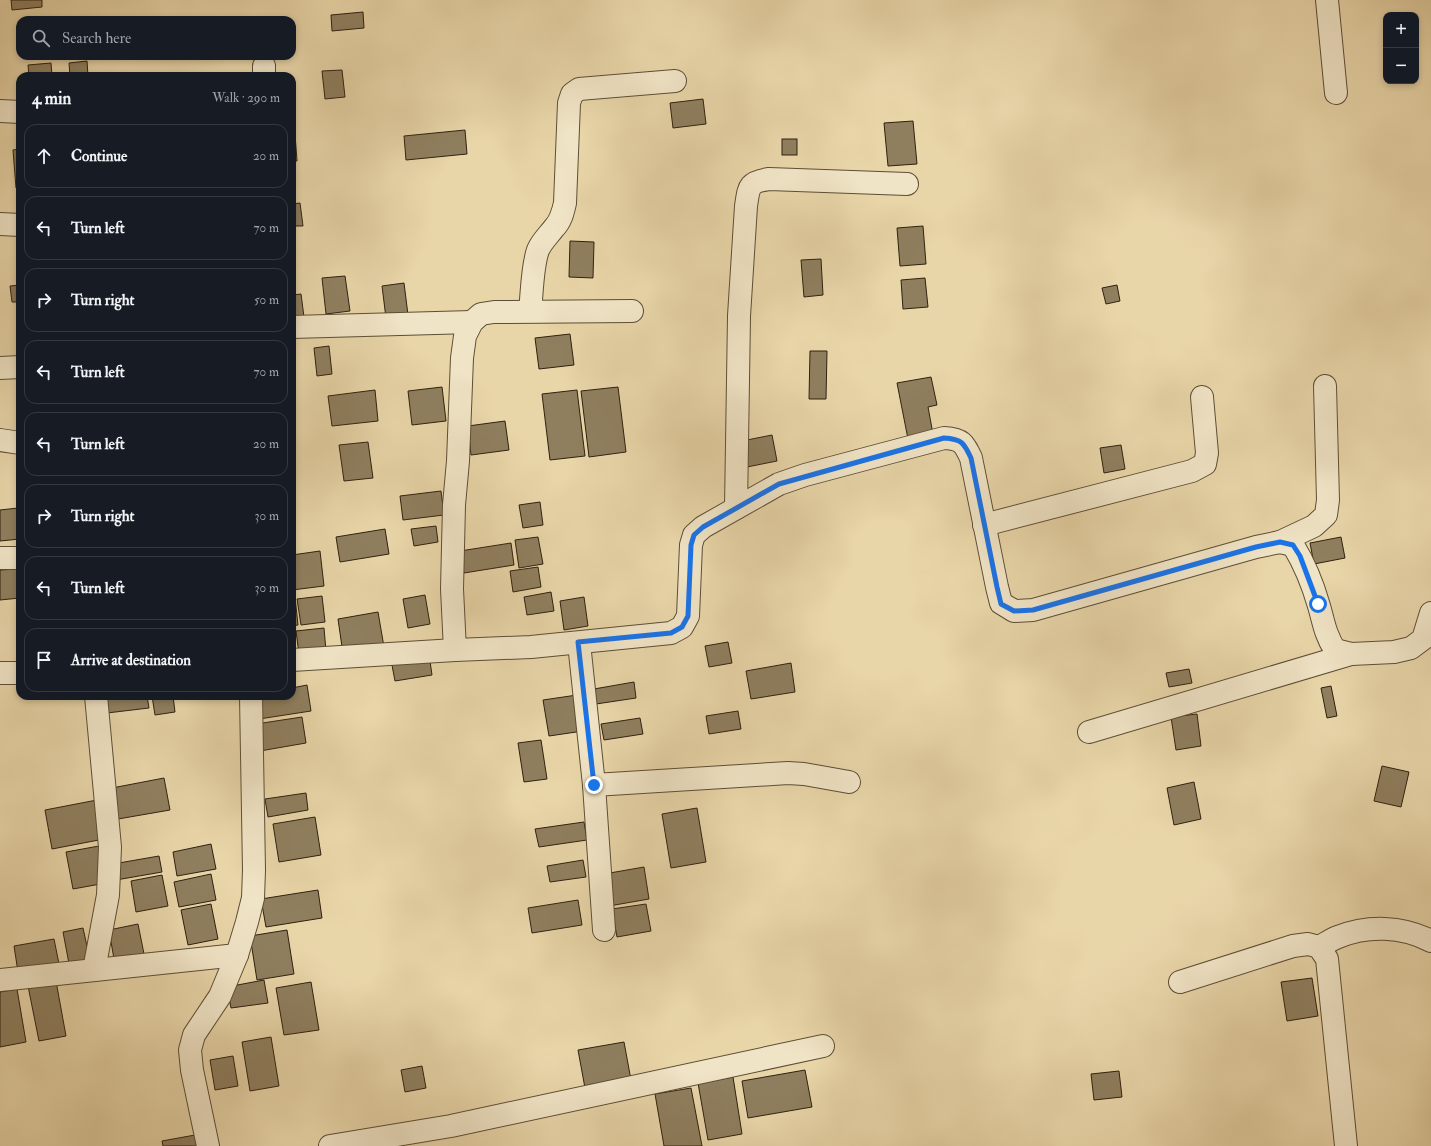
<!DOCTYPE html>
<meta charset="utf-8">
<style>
body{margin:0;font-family:"IM FELL Double Pica",serif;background:#20242c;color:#f1f3f6}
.controls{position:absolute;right:12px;top:12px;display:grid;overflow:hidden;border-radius:8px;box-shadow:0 2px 6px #0003}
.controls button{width:36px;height:36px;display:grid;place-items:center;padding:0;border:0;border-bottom:1px solid #363941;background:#171b24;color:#f1f3f6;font:20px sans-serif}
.stop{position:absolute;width:12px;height:12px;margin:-9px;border:3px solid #1a73e8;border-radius:50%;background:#fff}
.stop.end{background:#1a73e8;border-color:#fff;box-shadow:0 1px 4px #0008}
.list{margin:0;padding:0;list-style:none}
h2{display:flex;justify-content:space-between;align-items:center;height:52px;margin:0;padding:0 16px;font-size:17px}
h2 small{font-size:13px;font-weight:400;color:#9ea1a6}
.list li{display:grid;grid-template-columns:26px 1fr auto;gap:12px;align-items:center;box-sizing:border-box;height:64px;margin:0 8px 8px;padding:0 8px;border:1px solid #363941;border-radius:12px}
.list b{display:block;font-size:15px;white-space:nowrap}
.list em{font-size:13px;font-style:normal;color:#9ea1a6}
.icon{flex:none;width:22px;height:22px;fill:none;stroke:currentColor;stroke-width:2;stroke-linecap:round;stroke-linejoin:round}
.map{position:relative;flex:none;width:1431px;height:1146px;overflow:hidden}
.search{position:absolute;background:#171b24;box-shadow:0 2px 6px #0003;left:16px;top:16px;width:280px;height:44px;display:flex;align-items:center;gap:10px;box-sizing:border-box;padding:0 14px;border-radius:12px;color:#9ea1a6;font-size:15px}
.panel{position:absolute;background:#171b24;box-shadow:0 2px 6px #0003;left:16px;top:72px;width:280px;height:628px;border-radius:12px}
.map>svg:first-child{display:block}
.building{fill:#8f7f5f;stroke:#2f210f}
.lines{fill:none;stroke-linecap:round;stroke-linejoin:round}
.street-casing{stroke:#5d4e35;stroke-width:24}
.street{stroke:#f0e4c6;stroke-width:22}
.route{stroke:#1a73e8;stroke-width:5}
</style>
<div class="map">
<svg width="1431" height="1146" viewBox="0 0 1431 1146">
<rect width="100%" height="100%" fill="#e8d5a8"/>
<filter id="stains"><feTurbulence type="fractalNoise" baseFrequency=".005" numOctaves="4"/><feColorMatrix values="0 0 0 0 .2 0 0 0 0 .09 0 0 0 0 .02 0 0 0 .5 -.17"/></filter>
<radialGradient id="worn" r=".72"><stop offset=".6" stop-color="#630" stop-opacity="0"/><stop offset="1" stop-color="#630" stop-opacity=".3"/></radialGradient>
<g class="building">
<polygon points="11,0 42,0 42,7 12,10"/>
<polygon points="363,12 364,28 332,31 331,15"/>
<polygon points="87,61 88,76 70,76 69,63"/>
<polygon points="51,63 52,76 29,76 28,65"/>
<polygon points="342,70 345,97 325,99 322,71"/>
<polygon points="703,99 706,124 673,128 670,103"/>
<polygon points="913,121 917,164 888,166 884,123"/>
<polygon points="465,130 467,154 406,160 404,136"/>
<polygon points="292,134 295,134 297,161 292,161"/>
<rect x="782" y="139" width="15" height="16"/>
<polygon points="20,149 20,188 16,188 13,150"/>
<polygon points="17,196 20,196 20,222 19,223"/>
<polygon points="300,203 303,226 292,226 292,204"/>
<polygon points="923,226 926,264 900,266 897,228"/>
<polygon points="570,241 594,242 593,278 569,277"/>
<polygon points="821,259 823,295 804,297 801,260"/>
<polygon points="345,276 350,311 326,314 322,278"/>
<polygon points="925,278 928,307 903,309 901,280"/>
<polygon points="404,283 408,315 386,318 382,286"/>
<polygon points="20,285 20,302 12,302 10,286"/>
<polygon points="1117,285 1120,301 1106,304 1102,288"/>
<polygon points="301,294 304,317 292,319 292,295"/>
<polygon points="570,334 574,365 539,369 535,338"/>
<polygon points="329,346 332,374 317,376 314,348"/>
<polygon points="810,351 827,351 826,399 809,399"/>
<polygon points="931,377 937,405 928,407 933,434 908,439 897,383"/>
<polygon points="442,387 446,421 412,425 408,391"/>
<polygon points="618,387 626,452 589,457 581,391"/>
<polygon points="375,390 378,421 332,426 328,396"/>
<polygon points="577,390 585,456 550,460 542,394"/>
<polygon points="505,421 509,450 471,455 468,426"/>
<polygon points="772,435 777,461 747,467 742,441"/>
<polygon points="368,442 373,478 344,481 339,445"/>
<polygon points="1121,445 1125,469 1104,473 1100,448"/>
<polygon points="441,491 444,515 403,520 400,496"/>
<polygon points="540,502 543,525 523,528 519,505"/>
<polygon points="18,508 20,539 0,541 0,510"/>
<polygon points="436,526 438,542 414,546 411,529"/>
<polygon points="385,529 389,554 340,562 336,537"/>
<polygon points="538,537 543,564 519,568 515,540"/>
<polygon points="1341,537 1345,558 1314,564 1310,543"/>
<polygon points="511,543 514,565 464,573 460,551"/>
<polygon points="320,551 324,586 292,590 292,555"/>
<polygon points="538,567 541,587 513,592 510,571"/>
<polygon points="17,569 20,598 0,600 0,570"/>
<polygon points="551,592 554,611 527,615 524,597"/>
<polygon points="425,595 430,624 408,628 403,599"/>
<polygon points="322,596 325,622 301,625 297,599"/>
<polygon points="295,597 298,625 292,626 292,598"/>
<polygon points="584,597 588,626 564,630 560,601"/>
<polygon points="378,612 384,647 343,654 338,619"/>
<polygon points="324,628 326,651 299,654 296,631"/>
<polygon points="728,642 732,663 709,667 705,646"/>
<polygon points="429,654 432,675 395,681 391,660"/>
<polygon points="791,663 795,692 751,699 746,671"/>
<polygon points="1189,669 1192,683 1169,687 1166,673"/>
<polygon points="634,682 636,698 596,704 594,689"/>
<polygon points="307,685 311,711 259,719 255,696 292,696 292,688"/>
<polygon points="1331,686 1337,716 1327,718 1321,688"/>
<polygon points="577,695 583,731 549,736 543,700"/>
<polygon points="105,696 147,696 149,708 107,713"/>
<polygon points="152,696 173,696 175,712 155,715"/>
<polygon points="738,711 741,729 709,734 706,716"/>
<polygon points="1197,714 1201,746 1176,750 1171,717"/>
<polygon points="302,717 306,743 260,751 256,724"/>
<polygon points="640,718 643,734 604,740 601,724"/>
<polygon points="541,740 547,779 524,782 518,743"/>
<polygon points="1382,766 1409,772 1401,807 1374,801"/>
<polygon points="164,778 170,810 118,819 112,788"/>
<polygon points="1194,782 1201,819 1174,825 1167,788"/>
<polygon points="306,793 308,810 268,817 265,799"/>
<polygon points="97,800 104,839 52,849 45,810"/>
<polygon points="697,808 706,862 671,868 662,814"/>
<polygon points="315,817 321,855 279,862 273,824"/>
<polygon points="584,822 587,840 539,847 535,829"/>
<polygon points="211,844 216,869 177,876 173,852"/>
<polygon points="99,846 106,883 73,889 66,852"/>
<polygon points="159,856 162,872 116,880 113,864"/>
<polygon points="583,860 586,877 550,882 547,866"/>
<polygon points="644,867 649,899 609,906 604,874"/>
<polygon points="211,874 216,900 179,907 174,882"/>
<polygon points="162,875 168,906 136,912 131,881"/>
<polygon points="318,890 322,918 266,927 261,899"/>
<polygon points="578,900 582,925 532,933 528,908"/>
<polygon points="211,904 218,939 188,945 181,910"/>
<polygon points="646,904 651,931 617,937 612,909"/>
<polygon points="138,924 144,954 114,959 109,930"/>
<polygon points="83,928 91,965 70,969 63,932"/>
<polygon points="287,930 294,974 257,980 250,936"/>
<polygon points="54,939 59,964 18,972 14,946"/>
<polygon points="1312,978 1318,1016 1287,1021 1281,982"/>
<polygon points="264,980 268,1003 231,1008 227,987"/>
<polygon points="56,981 66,1036 39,1041 28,986"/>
<polygon points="311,982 319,1030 284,1035 276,988"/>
<polygon points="17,989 26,1042 0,1047 0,992"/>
<polygon points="271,1037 279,1086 250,1091 242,1042"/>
<polygon points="624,1042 631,1080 585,1088 578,1050"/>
<polygon points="233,1056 238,1086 215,1090 210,1060"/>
<polygon points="422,1066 426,1088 405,1092 401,1070"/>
<polygon points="805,1070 812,1107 748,1118 742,1081"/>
<polygon points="1119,1071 1122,1097 1094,1100 1091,1074"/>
<polygon points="733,1077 742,1134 708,1140 698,1083"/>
<polygon points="691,1088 702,1146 664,1146 655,1094"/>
<polygon points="195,1135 197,1146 163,1146 162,1141"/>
</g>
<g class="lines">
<g class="street-casing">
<g id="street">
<polyline points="1327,0 1336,93"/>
<polyline points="264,76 264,66"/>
<polyline points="0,111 20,112"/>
<polyline points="0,224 20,225"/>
<path d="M530 311C532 294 532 267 538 250 542 241 548 236 554 228 561 221 563 212 565 203L569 103 572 94 579 89 675 81"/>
<polyline points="292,327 472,322"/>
<polyline points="0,368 20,367"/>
<polyline points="0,440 20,443"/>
<path d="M736 508 739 316 746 206C749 187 748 182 769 179L907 184"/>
<polyline points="984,525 1192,471 1205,464 1207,453 1202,397"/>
<polyline points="1280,542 1314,526 1326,515 1328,500 1325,386"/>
<polyline points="0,558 20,558"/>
<polyline points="579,643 594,785 604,930"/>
<polyline points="455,650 452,589 454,505 458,461 462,358 465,336 472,322 481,314 494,312 632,311"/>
<path d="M292 660 455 650 531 647 671 633 682 627 688 616 691 545 694 535 703 527 779 484 805 475 944 438C962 439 964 443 971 458L997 587 1001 603 1014 611 1033 610 1256 547 1280 542 1293 545C1304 563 1313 585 1319 606 1324 623 1325 634 1335 650L1351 654 1394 652 1411 648 1423 639 1431 613"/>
<polyline points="0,673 20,673"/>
<polyline points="1089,732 1351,654"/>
<polyline points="594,785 788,773 804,774 849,782"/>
<path d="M1319 947C1325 944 1332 939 1338 937 1368 925 1402 926 1431 941"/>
<polyline points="94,970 108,895 110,847 96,696"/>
<polyline points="0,980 237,955"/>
<polyline points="1180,982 1293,946 1308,944 1319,947 1327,959 1346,1146"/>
<polyline points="208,1146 192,1070 190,1050 194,1035 220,996 237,955 247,922 253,898 254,870 251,696"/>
<polyline points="330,1146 451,1126 823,1046"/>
</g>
</g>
<use href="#street" class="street"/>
</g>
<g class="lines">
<path class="route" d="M594 785 578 642 671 633 682 627 688 616 691 545 694 535 703 527 779 484 944 438C962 439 964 443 971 458L997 587 1001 604 1014 611 1033 610 1256 547 1280 542 1293 545 1300 556 1318 604"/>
</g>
<rect width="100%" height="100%" filter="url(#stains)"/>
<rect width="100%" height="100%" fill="url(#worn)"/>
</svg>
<div class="controls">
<button>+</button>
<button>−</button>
</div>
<div class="stop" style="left:1318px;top:604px"></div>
<div class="stop end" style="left:594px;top:785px"></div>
<div class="search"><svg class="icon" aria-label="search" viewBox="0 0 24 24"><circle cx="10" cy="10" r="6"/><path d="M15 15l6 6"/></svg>Search here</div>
<section class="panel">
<h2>4 min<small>Walk · 290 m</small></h2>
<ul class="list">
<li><svg class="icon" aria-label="ahead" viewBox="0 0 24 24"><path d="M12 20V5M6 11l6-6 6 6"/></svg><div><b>Continue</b></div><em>20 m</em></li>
<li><svg class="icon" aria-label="left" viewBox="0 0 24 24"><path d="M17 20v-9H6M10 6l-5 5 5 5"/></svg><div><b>Turn left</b></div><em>70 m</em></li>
<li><svg class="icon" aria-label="right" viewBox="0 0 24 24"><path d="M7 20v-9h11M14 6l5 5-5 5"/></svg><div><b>Turn right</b></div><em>50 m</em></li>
<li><svg class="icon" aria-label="left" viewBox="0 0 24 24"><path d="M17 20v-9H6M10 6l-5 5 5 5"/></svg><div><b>Turn left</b></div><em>70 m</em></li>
<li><svg class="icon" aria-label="left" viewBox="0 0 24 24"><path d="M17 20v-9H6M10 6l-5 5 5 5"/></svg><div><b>Turn left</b></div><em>20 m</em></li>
<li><svg class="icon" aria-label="right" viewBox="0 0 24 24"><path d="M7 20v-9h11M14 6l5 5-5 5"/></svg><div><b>Turn right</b></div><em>30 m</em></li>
<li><svg class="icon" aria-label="left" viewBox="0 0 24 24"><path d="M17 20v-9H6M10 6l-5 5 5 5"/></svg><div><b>Turn left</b></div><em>30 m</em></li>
<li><svg class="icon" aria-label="arrive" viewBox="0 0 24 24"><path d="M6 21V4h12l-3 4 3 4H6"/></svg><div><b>Arrive at destination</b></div></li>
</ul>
</section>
</div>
